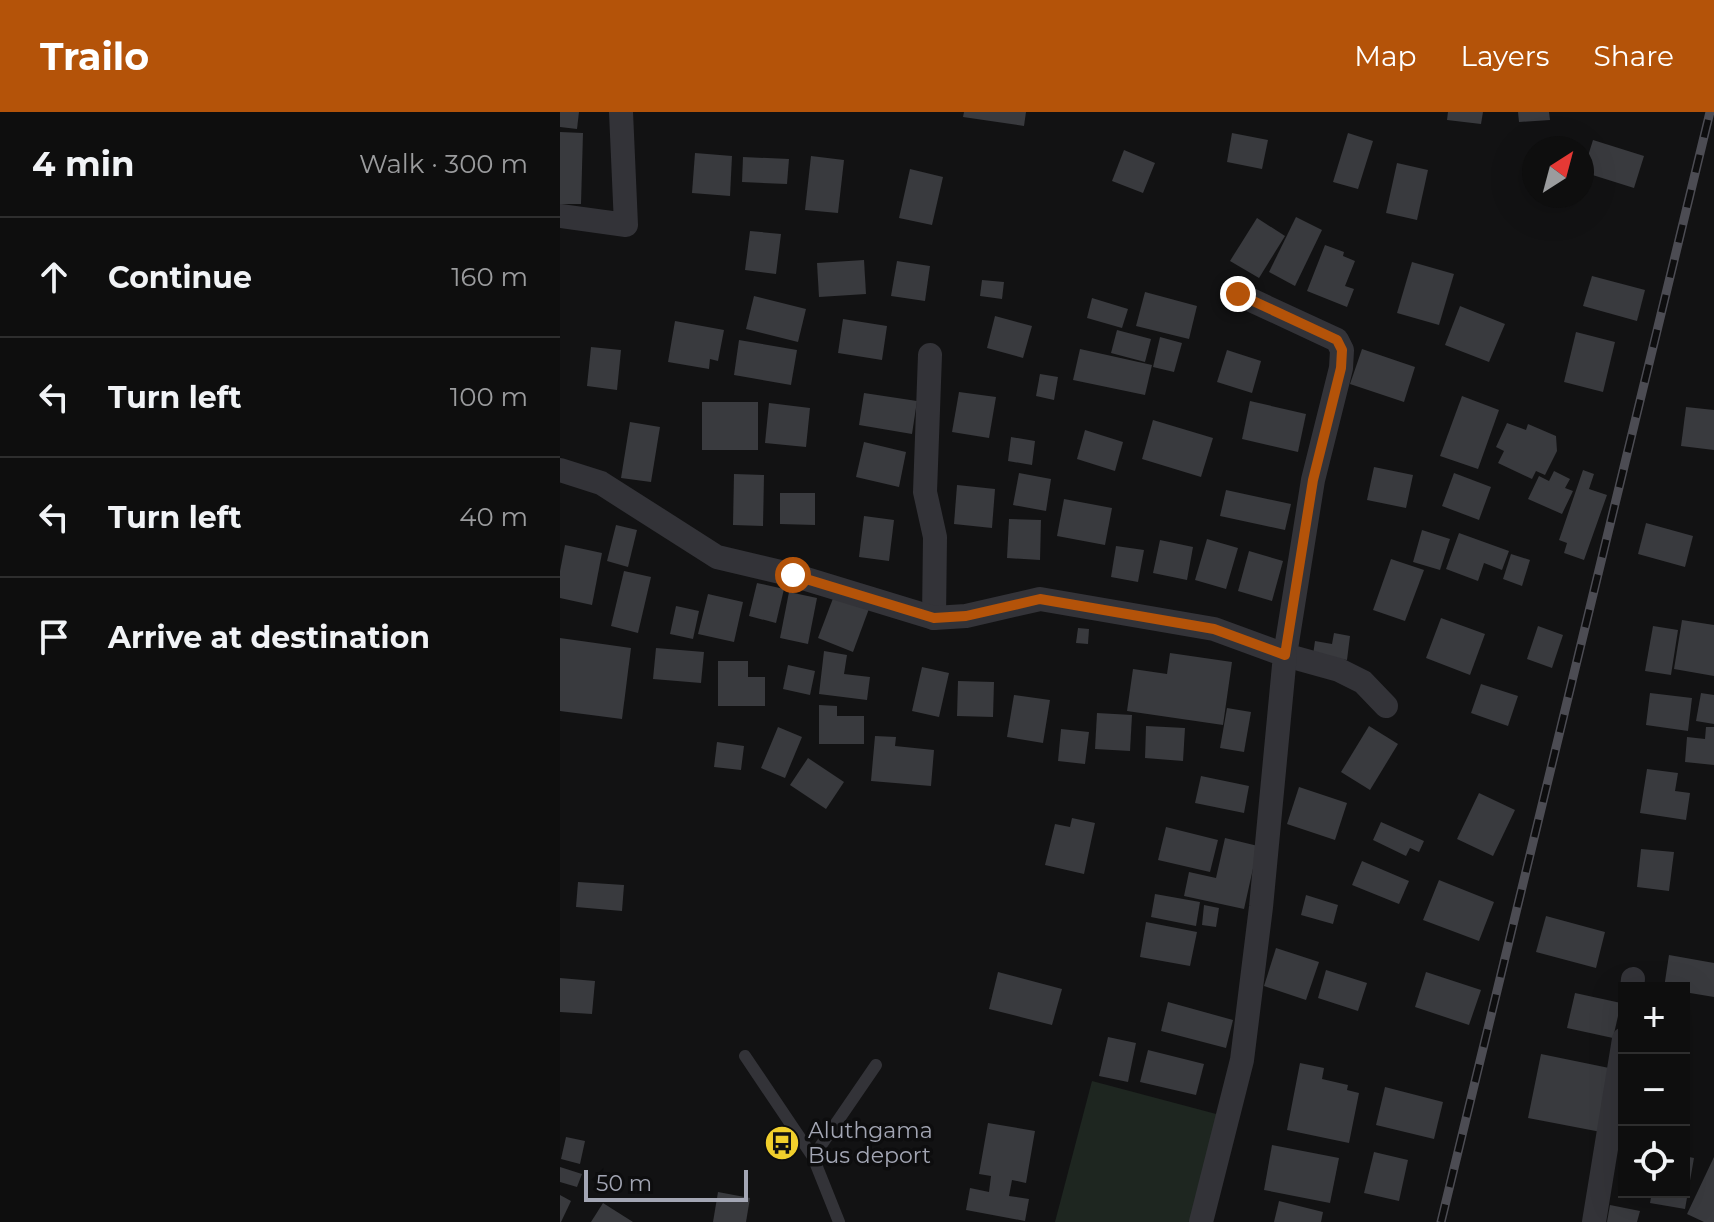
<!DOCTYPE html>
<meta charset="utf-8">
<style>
body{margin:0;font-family:Montserrat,sans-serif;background:#171717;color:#f1f3f6}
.controls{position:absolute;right:24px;bottom:24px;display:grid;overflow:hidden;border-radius:0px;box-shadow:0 8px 32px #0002}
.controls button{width:72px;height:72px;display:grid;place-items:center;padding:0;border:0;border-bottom:2px solid #2e2e2e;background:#0e0e0e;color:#f1f3f6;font:40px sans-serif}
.compass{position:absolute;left:962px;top:24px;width:72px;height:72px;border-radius:50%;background:#0e0e0e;box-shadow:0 8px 32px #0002;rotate:36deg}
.scale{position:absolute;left:24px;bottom:20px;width:164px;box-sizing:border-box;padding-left:8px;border:4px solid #a3a6b4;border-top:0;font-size:22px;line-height:28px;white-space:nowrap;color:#a3a6b4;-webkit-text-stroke:6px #0d0d0e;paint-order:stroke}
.stop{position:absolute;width:24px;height:24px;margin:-18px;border:6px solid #b45309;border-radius:50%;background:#fff}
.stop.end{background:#b45309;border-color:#fff;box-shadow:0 2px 8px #0008}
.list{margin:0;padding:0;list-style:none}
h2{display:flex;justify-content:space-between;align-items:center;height:104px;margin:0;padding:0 32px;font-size:34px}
h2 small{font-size:26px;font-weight:400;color:#9b9c9e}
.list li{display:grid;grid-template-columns:52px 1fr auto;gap:24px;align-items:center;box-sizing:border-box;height:120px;padding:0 32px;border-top:2px solid #2e2e2e}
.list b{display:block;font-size:30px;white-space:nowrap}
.list em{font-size:26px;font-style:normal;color:#9b9c9e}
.icon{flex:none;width:44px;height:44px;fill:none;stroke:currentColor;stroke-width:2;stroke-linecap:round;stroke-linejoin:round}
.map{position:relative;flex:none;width:1154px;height:1110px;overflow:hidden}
header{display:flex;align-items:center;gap:48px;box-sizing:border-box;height:112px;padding:0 40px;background:#b45309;color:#fff}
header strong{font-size:38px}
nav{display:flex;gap:44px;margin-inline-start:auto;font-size:28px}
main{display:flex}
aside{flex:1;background:#0e0e0e}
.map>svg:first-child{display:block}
.green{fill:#1e2620}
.building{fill:#393a3e}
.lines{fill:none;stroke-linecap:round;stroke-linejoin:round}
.lane{stroke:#333338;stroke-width:12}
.street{stroke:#333338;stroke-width:24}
.rail-casing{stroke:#4c4c53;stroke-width:9}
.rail{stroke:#0d0d0e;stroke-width:6;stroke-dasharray:18;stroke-linecap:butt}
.route{stroke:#b45309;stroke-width:10}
.labels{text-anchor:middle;stroke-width:7;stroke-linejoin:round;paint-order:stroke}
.poi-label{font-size:22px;fill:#a3a6b4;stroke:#0d0d0e;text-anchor:start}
</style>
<header>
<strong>Trailo</strong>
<nav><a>Map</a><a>Layers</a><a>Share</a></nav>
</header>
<main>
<aside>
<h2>4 min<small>Walk · 300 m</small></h2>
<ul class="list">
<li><svg class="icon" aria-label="ahead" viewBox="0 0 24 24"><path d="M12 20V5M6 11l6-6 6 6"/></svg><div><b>Continue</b></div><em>160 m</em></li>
<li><svg class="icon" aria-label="left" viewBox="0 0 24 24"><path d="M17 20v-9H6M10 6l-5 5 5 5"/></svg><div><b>Turn left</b></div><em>100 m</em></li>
<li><svg class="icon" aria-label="left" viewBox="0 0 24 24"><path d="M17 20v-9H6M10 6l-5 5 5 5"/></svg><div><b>Turn left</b></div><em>40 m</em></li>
<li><svg class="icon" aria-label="arrive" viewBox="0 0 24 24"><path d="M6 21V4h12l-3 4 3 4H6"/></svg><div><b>Arrive at destination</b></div></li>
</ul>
</aside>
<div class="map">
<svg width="1154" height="1110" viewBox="0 0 1154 1110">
<rect width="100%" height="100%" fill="#121213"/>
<polygon class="green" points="532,969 660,1003 637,1110 495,1110"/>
<g class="building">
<polygon points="0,0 19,0 17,17 0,15"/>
<polygon points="404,0 466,0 464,14 403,5"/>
<polygon points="888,0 923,0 921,12 887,8"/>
<polygon points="958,0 989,0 990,8 959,10"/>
<polygon points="0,20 23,21 21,92 0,92"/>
<polygon points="672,21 708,28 702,57 667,50"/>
<polygon points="788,21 813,29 798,77 773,70"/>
<polygon points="1033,28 1084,44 1074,76 1023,60"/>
<polygon points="564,38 595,51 583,81 552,69"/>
<polygon points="135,41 172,44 170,84 132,81"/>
<polygon points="251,44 284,48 278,101 245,98"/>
<polygon points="183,45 229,47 227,72 182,70"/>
<polygon points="837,51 868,58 857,108 826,101"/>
<polygon points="350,57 383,65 372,113 339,106"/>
<polygon points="736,105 762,118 735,174 709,160"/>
<polygon points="697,106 725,124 699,166 670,149"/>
<polygon points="190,119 221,122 216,162 185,158"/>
<polygon points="765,133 784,140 783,144 795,149 785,174 794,177 787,195 747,179"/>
<polygon points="304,148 306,182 259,185 257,151"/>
<polygon points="337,149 370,154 365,189 331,184"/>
<polygon points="852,150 894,162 879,213 837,201"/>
<polygon points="1032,164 1085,178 1077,209 1023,194"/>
<polygon points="422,168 444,170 442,187 420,184"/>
<polygon points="585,180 637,194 629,227 576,214"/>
<polygon points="194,184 246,197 238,230 186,217"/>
<polygon points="532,186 568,197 562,216 527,206"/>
<polygon points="900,194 945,212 929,250 885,233"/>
<polygon points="435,204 472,214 463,246 427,236"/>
<polygon points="283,207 327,214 322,248 278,241"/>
<polygon points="115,209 164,218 158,249 150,247 149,257 108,250"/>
<polygon points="557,218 591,227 585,250 551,241"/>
<polygon points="1016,220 1055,230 1043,280 1004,270"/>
<polygon points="600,225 622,231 614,260 593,255"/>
<polygon points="179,228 237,238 231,273 174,263"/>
<polygon points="31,235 61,238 57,278 27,274"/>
<polygon points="520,237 592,253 585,283 513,268"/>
<polygon points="802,237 855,255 844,290 790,272"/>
<polygon points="667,238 701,249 692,281 657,270"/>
<polygon points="480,262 498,265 494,288 476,284"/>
<polygon points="399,280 436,285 429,326 392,320"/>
<polygon points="304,281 357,289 352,322 299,313"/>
<polygon points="902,284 939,298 918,357 880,344"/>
<polygon points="690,289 746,302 738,340 682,327"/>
<rect x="142" y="290" width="56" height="48"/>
<polygon points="209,291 250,296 246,335 205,331"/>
<polygon points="1126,295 1154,298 1154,338 1121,334"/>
<polygon points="593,308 653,326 641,365 582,347"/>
<polygon points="70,310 100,315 91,370 61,366"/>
<polygon points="947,311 966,318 968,312 996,324 997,339 985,363 976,359 972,367 938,351 944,339 936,335"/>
<polygon points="525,318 563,330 555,359 517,347"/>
<polygon points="451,325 475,329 472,353 448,349"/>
<polygon points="304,330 346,340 339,375 296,365"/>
<polygon points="814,355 853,363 846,396 807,388"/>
<polygon points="1023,358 1034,362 1029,377 1047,383 1024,448 1004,441 1007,431 999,428"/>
<polygon points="994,359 1010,367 1005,376 1013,379 1002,402 968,387 979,364 989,369"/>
<polygon points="459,361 491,367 486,399 453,393"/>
<polygon points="894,361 931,375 919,408 882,394"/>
<polygon points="174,362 204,363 203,414 173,413"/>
<polygon points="397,373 435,377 432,416 394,412"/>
<polygon points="666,378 731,392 725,418 660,404"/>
<polygon points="220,381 255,381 255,413 220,412"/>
<polygon points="504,387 552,396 545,433 497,424"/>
<polygon points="304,404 334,408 329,449 299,445"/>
<polygon points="449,407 481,408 480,448 447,446"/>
<polygon points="1086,411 1133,424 1125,455 1078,442"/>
<polygon points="56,413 77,418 68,455 47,449"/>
<polygon points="862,418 890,427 880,458 853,450"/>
<polygon points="899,421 949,439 942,458 924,451 918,469 886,457"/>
<polygon points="647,427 678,436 666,477 635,468"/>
<polygon points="600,428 633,435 627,468 593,461"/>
<polygon points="5,433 42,441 32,493 0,486 0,459"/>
<polygon points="556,434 584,438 578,470 551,465"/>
<polygon points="689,439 723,449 712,489 678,479"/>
<polygon points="951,442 970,448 962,474 943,467"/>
<polygon points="831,447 864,458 845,509 813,498"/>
<polygon points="64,459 91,465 78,521 51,514"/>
<polygon points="197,471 224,477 216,511 189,504"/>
<polygon points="229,480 257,486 248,532 220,526"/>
<polygon points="275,481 310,494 293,540 258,526"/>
<polygon points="148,482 183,490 174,530 138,522"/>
<polygon points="116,494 139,499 133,527 110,522"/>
<polygon points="881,506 925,522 910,563 866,546"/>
<polygon points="1122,508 1154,513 1154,564 1114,557"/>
<polygon points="978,514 1003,523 992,556 967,547"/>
<polygon points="1093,514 1118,518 1111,563 1085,559"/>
<polygon points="518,516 529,517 528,532 516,531"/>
<polygon points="774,521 790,524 787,548 753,543 755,529 772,532"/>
<polygon points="0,526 71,536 62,607 0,599"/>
<polygon points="96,536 144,540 141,571 93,567"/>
<polygon points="264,539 287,543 284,562 310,565 307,588 259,582"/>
<polygon points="610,541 672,550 663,613 567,599 573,557 607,562"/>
<polygon points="158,549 188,549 188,565 205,565 205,594 158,594"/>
<polygon points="228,553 255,559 250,583 223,577"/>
<polygon points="362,555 389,561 379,605 352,599"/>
<polygon points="398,569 434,570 433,605 397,604"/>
<polygon points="921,572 958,584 948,614 911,601"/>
<polygon points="1090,581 1132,586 1128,619 1086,613"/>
<polygon points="1141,581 1154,583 1154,612 1136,609"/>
<polygon points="454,583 490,588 483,631 447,625"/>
<polygon points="259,593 277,594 277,604 304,604 304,632 259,632"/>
<polygon points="667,596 691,600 684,640 660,636"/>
<polygon points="537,601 572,603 570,639 535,637"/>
<polygon points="586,614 625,616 623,649 585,646"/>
<polygon points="809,614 838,632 810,678 781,660"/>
<polygon points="218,615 242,625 225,666 201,656"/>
<polygon points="1146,615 1154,615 1154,653 1125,650 1127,625 1145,627"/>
<polygon points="501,617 529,620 525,652 498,649"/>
<polygon points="315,624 336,625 335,634 374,638 371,674 311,669"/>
<polygon points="157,630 184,634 181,658 154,655"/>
<polygon points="248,646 284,670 266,697 230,673"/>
<polygon points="1087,657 1118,661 1115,679 1130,681 1126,708 1080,701"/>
<polygon points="641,664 689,674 684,701 635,691"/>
<polygon points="739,675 787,691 775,728 727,712"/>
<polygon points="919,681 955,698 933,744 897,727"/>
<polygon points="512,706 535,711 524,762 485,753 495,712 510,715"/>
<polygon points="821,710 864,729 859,740 850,736 846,744 813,728"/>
<polygon points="606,715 658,728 650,760 598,748"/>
<polygon points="665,726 698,734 684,797 624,784 629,760 656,766"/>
<polygon points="1081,737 1114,740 1109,779 1077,775"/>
<polygon points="802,749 849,769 839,792 792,773"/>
<polygon points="879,768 934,790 919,829 863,808"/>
<polygon points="18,770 64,773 62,799 16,795"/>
<polygon points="595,782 640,790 636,814 591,805"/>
<polygon points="746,783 778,793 773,812 741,803"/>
<polygon points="644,793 659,796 656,815 642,813"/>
<polygon points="986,804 1045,820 1036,856 976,840"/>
<polygon points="586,810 637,820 630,854 580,845"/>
<polygon points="716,836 759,850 746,888 704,874"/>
<polygon points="1109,843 1154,851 1154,885 1124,880 1124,876 1104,876"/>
<polygon points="766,858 807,871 798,899 758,886"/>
<polygon points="438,860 502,877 492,913 429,897"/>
<polygon points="866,860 921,878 909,913 855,895"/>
<polygon points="0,866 35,869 32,902 0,900"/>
<polygon points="1015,881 1061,891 1053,926 1007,916"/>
<polygon points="608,890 673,908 666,936 601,919"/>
<polygon points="548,925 576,931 568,970 539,964"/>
<polygon points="588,938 644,952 636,983 580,970"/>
<polygon points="981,942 1054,957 1041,1020 968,1006"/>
<polygon points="740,951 764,956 762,967 788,973 787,978 799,981 789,1031 727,1018"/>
<polygon points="825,975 883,990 874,1027 816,1013"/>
<polygon points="428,1011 475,1019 466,1071 452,1068 449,1084 469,1087 465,1109 406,1098 410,1076 429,1080 431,1064 419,1062"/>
<polygon points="6,1025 25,1029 20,1052 1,1047"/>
<polygon points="712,1033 779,1046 770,1091 704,1078"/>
<polygon points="814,1040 848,1048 839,1089 804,1081"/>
<polygon points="1124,1044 1134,1046 1125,1097 1090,1091 1092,1080 1124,1080"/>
<polygon points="1154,1045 1154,1110 1144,1110 1127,1102"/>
<polygon points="0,1055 22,1062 17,1075 0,1070"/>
<polygon points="158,1080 190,1086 186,1110 153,1110"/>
<polygon points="0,1083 11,1089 1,1110 0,1110"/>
<polygon points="719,1089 763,1100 761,1110 714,1110"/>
<polygon points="43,1091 73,1110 31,1110"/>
<polygon points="1050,1093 1080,1099 1077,1110 1047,1110"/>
</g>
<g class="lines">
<g class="lane">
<polyline points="185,944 253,1045"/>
<polyline points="279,1110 253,1045 316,953"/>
</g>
<g class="street">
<polyline points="0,104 66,113 61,0"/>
<polyline points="678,182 777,228 782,238 781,256 753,368 725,543 779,558 803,570 826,594"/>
<polyline points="370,243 365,380 375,425 374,506"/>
<polyline points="0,358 41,371 157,445 233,463 374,506 406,504 480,487 654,517 725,543 701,795 682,948 641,1110"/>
<polyline points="1072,876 1073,867"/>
<polyline points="1034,1110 1064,927"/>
</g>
<g class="rail-casing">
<polyline id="rail" points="881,1110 1150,0"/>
</g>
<use href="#rail" class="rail"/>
</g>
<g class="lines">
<polyline class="route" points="233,463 374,506 406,504 480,487 654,517 725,543 753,368 781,256 782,238 777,228 678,182"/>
</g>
<defs>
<g id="bus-disc" transform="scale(1.8)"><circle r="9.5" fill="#f1cf2c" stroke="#0d0d0e"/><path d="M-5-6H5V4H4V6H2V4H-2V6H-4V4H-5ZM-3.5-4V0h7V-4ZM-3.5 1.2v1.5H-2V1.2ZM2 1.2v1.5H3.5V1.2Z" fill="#111"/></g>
</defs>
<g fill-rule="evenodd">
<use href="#bus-disc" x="222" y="1031"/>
</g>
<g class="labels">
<g class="poi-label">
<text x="248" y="1026">Aluthgama<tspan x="248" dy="25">Bus deport</tspan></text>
</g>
</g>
</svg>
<div class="controls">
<button>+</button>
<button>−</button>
<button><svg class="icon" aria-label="locate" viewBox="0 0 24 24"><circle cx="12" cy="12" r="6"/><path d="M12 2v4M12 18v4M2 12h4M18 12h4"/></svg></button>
</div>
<svg class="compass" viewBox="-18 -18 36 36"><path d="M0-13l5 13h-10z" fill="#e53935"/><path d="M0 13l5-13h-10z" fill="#9b9c9e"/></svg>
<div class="scale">50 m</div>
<div class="stop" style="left:233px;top:463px"></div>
<div class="stop end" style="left:678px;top:182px"></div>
</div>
</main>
